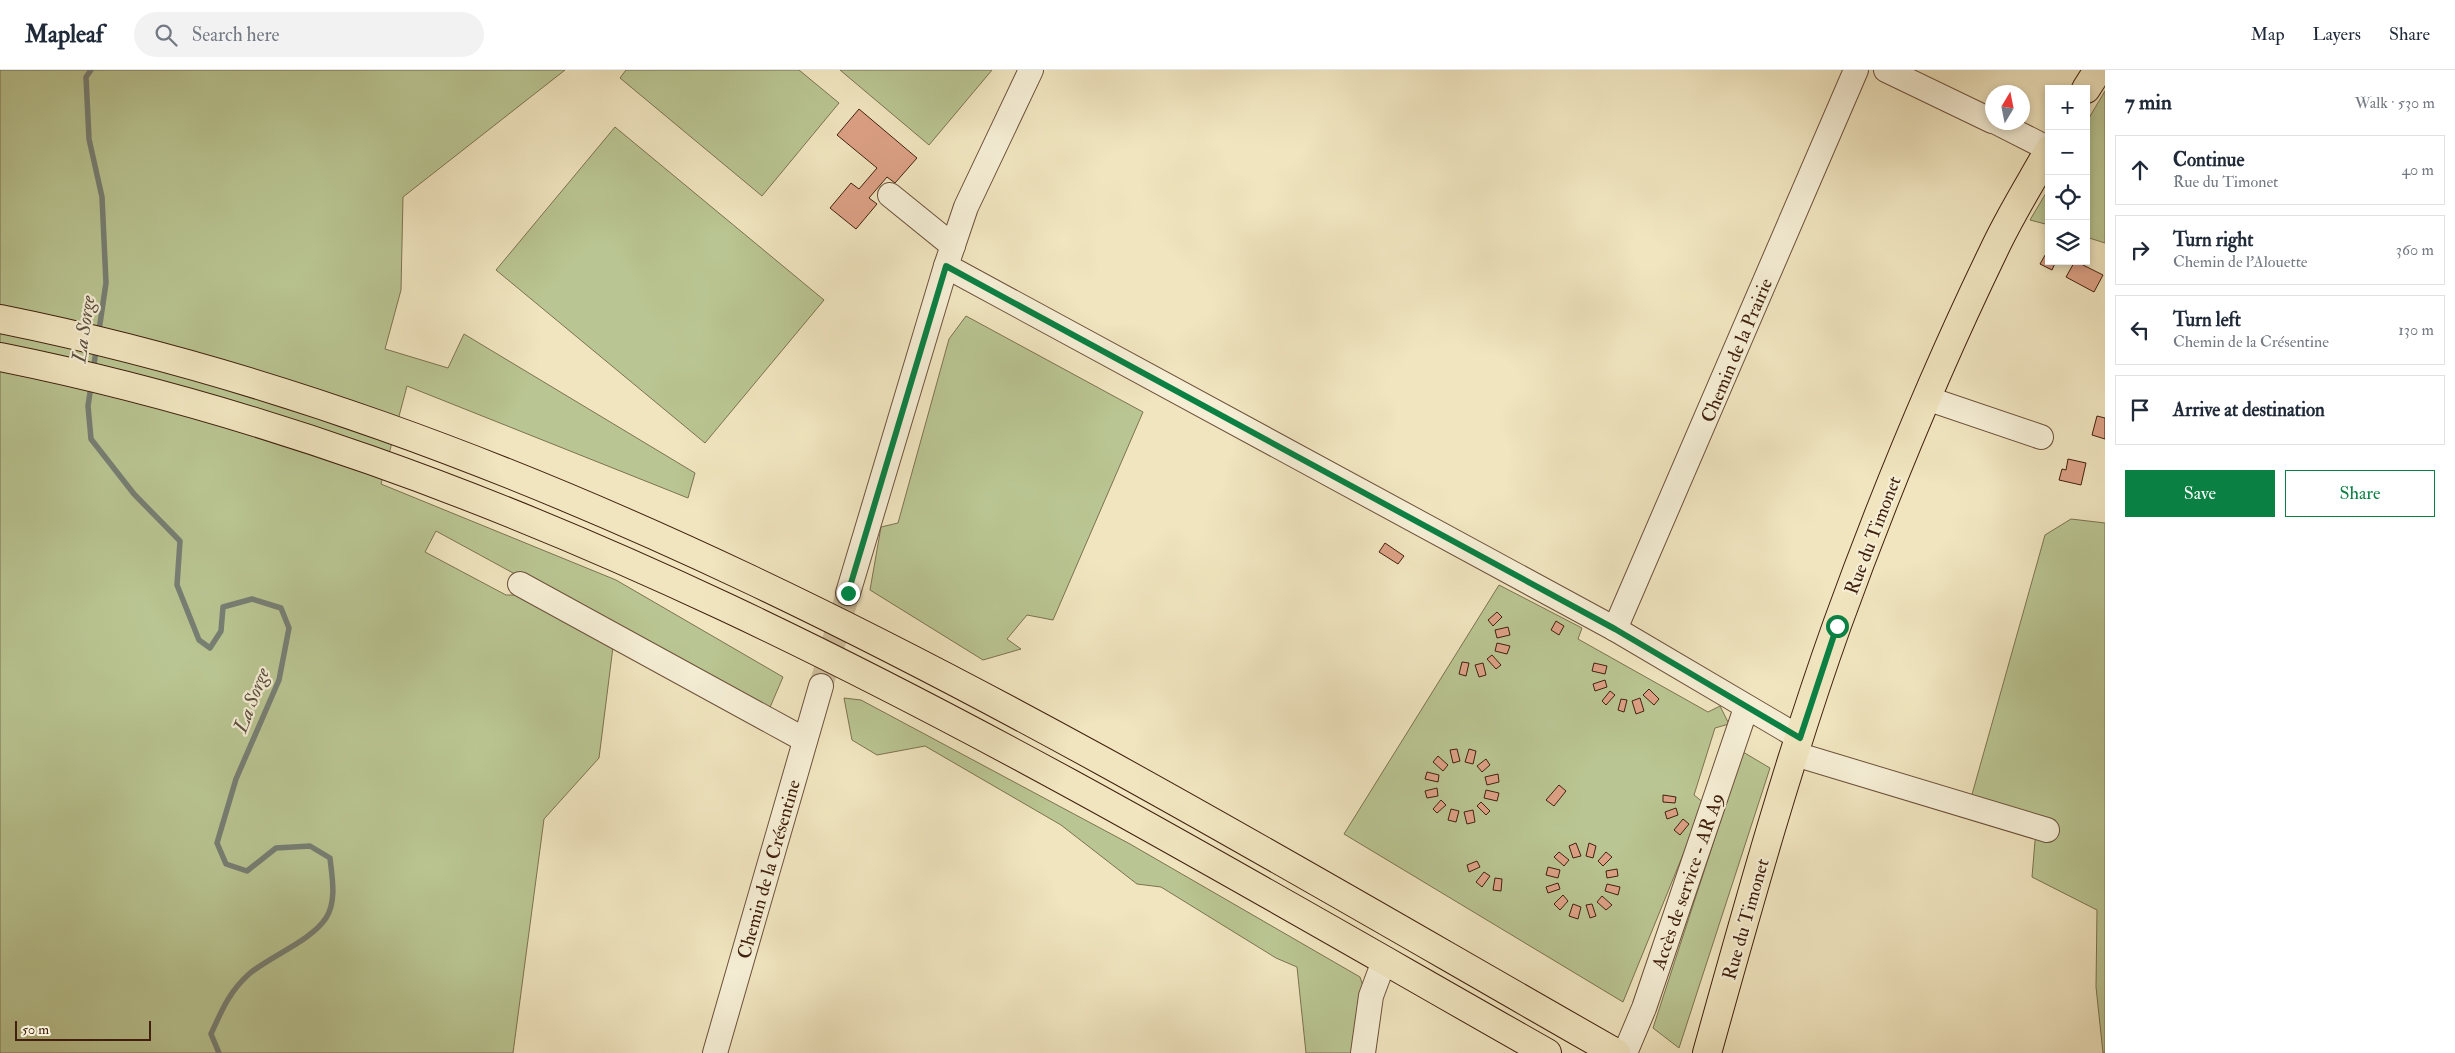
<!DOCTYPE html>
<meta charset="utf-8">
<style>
body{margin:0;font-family:"IM FELL Double Pica",serif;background:#f2f2f3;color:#1f2937}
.controls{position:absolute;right:15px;top:15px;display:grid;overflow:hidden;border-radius:0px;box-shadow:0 2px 8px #0003}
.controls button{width:45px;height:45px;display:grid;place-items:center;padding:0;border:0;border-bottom:1px solid #e0e1e3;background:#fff;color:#1f2937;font:25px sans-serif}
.compass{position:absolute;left:1985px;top:15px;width:45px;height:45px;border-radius:50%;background:#fff;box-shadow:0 2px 8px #0003;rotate:10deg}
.scale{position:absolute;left:15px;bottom:12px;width:136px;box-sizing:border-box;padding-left:5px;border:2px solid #41200d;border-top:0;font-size:14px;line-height:18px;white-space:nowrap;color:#41200d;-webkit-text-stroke:4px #f5eed5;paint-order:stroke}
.stop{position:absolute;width:15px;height:15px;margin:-11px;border:4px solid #0b8043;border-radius:50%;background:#fff}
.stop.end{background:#0b8043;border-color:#fff;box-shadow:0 1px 5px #0008}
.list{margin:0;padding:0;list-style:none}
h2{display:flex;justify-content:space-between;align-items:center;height:65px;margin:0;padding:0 20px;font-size:21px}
h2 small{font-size:16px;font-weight:400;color:#747a83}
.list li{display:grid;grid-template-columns:32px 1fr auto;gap:15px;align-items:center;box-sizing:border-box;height:70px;margin:0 10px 10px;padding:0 10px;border:1px solid #e0e1e3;border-radius:0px}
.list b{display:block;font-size:19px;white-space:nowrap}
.list p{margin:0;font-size:16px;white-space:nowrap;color:#747a83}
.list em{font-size:16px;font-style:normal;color:#747a83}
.actions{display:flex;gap:10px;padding:15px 20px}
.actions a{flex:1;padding:11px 0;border:1px solid #0b8043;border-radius:0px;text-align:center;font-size:18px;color:#0b8043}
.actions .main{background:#0b8043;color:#fff}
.icon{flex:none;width:28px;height:28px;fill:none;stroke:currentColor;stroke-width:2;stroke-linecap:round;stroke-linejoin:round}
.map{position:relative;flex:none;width:2105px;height:983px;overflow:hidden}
header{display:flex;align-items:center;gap:30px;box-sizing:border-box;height:70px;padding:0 25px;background:#fff;border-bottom:1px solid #e0e1e3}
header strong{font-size:24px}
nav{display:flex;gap:28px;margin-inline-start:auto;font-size:18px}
.search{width:350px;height:45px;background:#f2f2f3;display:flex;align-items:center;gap:12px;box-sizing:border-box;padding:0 18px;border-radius:28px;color:#747a83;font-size:19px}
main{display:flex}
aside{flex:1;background:#fff}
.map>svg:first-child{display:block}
.green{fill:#b9c592;stroke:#7d7250}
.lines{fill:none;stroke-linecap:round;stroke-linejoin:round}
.stream{stroke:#777f74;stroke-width:5.5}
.building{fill:#dda186;stroke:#41200d}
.minor-tunnel{stroke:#cdbe9b;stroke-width:24;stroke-dasharray:24 12;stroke-linecap:butt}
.minor-casing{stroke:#6d513a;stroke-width:26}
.major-casing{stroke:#41200d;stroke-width:30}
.highway-casing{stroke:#41200d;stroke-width:30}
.minor{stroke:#f5eed5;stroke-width:24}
.major{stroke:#f0e5bf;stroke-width:28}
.highway{stroke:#f0e5bf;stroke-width:28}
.route{stroke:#0b8043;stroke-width:6}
.labels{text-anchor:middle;stroke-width:4.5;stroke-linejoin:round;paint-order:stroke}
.street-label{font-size:19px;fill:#41200d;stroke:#f5eed5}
.water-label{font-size:20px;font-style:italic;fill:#5c4f40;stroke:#f5eed5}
</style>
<header>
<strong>Mapleaf</strong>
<div class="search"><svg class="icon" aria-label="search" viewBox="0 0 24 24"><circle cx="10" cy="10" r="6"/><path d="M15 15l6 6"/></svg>Search here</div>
<nav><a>Map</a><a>Layers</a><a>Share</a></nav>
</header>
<main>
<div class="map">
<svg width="2105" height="983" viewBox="0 0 2105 983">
<rect width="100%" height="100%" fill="#f0e5bf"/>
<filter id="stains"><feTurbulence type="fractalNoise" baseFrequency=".004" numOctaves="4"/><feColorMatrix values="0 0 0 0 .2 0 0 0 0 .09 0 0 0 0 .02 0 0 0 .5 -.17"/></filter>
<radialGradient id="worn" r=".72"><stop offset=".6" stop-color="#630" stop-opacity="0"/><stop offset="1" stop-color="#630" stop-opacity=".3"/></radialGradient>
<g class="green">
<polygon points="0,0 565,0 403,127 401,220 385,279 448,298 464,264 695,403 688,428 407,316 381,414 616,510 783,607 768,642 436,461 425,482 506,525 525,525 614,569 599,688 544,749 513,983 0,983"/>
<polygon points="626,0 799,0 839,33 762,126 620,8"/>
<polygon points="840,0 992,0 929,75"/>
<polygon points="2105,21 2105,173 2086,167 2086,53"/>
<polygon points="615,57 824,230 705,373 496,200"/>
<polygon points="2049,118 2049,155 2030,150"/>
<polygon points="966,246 1143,342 1053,550 1027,545 1007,569 1021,579 983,590 870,520 881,457 898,453 949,269"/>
<polygon points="2071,449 2105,453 2105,983 2103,983 2096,917 2097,840 2032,807 2037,747 1971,728 2045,465"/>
<polygon points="1499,515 1582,558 1578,569 1708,642 1720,636 1729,654 1715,658 1694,725 1704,733 1623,932 1344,764"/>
<polygon points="844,628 861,630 1130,774 1360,907 1365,922 1356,983 1306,983 1297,897 1276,888 1161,817 1137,814 1061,755 925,676 877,685 852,670"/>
<polygon points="1743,682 1770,698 1679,978 1653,958"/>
</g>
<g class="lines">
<g class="stream">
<polyline points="91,0 86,7 89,69 102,127 106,213 98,267"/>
<polyline points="93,301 96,281"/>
<path d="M91 316 88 336 91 369 134 424 180 471 177 515 199 570 210 578 221 561 223 537 252 529 281 538 289 558 279 610 236 709 217 773 226 794 247 801 276 778 310 776 330 788C332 807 337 831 326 848 311 871 270 886 249 904 229 922 222 940 211 964L219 983"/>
</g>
</g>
<g class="building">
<polygon points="859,39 917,88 895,113 887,107 869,128 877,134 856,159 830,138 851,113 859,119 877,98 837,65"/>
<polygon points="2048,180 2049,191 2056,191 2052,200 2040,194"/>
<polygon points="2075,191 2103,205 2094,222 2066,207"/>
<polygon points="2097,346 2105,348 2105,369 2092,365"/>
<polygon points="2068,389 2086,393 2081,415 2059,410 2062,399 2066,400"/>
<polygon points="1385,473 1404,486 1398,494 1379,482"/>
<polygon points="1497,542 1502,547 1493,556 1488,550"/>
<polygon points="1556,551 1564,556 1559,565 1551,560"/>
<polygon points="1508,557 1510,565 1497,568 1495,560"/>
<polygon points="1497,573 1510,576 1507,584 1495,581"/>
<polygon points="1492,585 1501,595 1496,599 1487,589"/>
<polygon points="1462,592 1469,593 1466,606 1459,604"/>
<polygon points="1483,593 1486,605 1479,607 1475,595"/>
<polygon points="1594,593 1607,596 1605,604 1592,601"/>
<polygon points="1605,610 1607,617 1595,621 1593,614"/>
<polygon points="1649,619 1659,629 1654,635 1643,625"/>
<polygon points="1610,621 1615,625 1606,635 1602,631"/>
<polygon points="1640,628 1644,641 1636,644 1632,631"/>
<polygon points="1621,629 1627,630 1624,642 1618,640"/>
<polygon points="1457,679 1460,691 1453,693 1450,680"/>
<polygon points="1469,679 1476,681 1473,694 1465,692"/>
<polygon points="1438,686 1448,695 1443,701 1433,692"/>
<polygon points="1486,689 1490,695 1482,702 1477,696"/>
<polygon points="1427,702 1439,705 1438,712 1425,709"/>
<polygon points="1498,704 1499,712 1487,715 1485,707"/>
<polygon points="1559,715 1566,721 1554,736 1546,730"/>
<polygon points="1437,718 1438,726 1427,728 1425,721"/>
<polygon points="1486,720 1499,723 1497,731 1484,728"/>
<polygon points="1663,725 1676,727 1675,733 1663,732"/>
<polygon points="1441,730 1446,735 1437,743 1433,739"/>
<polygon points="1481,732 1490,741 1486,745 1477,736"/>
<polygon points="1676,738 1678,745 1667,749 1665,742"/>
<polygon points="1451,739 1459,741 1456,752 1448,750"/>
<polygon points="1473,740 1475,752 1467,754 1464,742"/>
<polygon points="1683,749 1689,754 1680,765 1674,760"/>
<polygon points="1576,773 1581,786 1573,788 1569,776"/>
<polygon points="1589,773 1596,776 1593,788 1586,786"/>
<polygon points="1559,782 1569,790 1564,796 1554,787"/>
<polygon points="1606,782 1612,787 1603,796 1598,791"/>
<polygon points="1477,791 1480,797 1469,802 1467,795"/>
<polygon points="1548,797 1560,800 1558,808 1546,805"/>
<polygon points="1617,799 1618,806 1607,808 1606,801"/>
<polygon points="1484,802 1490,806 1482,817 1476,812"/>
<polygon points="1495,808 1502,809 1501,821 1493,820"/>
<polygon points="1558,813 1560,819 1548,823 1546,817"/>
<polygon points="1607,814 1620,817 1618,825 1605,821"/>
<polygon points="1563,825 1568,831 1560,840 1554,834"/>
<polygon points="1602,826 1612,835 1606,840 1597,832"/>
<polygon points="1573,834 1581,837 1578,849 1569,846"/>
<polygon points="1592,834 1596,846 1590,848 1586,835"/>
</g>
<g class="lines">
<polyline class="minor-tunnel" points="821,616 848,523"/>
<g class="minor-casing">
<g id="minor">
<polyline points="1886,0 1992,51"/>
<polyline points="1996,52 2049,79"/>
<polyline points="890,125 953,176"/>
<polyline points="946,196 1615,559 1800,668"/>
<polyline points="1926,328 2041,367"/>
<polyline points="520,514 805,670"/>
<polyline points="848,523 946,196 966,137 1031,0"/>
<polyline points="1615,559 1856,0"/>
<polyline points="1795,684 2047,760"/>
<polyline points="715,983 821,616"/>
<polyline points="1363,983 1371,926 1384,891"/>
<polyline points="1625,983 1644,938 1746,638"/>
</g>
</g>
<g class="major-casing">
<g id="major">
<polyline points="2086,19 2098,0"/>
<path d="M1707 983C1747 840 1787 695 1837 555 1883 428 1934 304 1993 182 2009 147 2030 114 2049 80"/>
</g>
</g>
<g class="highway-casing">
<g id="highway">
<path d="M0 249C586 367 1103 691 1616 983"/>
<path d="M0 287C562 400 1055 704 1547 983"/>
</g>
</g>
<use href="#minor" class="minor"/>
<use href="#major" class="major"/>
<use href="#highway" class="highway"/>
</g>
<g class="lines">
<polyline class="route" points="848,523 946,196 1615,559 1800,668 1837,556"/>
</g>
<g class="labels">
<g class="street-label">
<text transform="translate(1736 280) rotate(-67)" y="7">Chemin de la Prairie</text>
<text transform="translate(1872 465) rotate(-69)" y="7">Rue du Timonet</text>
<text transform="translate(768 799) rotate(-74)" y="7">Chemin de la Crésentine</text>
<text transform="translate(1687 811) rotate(-71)" y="7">Accès de service - AR A9</text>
<text transform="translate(1745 849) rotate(-74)" y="7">Rue du Timonet</text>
</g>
<g class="water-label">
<text transform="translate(83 259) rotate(-82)" y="7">La Sorge</text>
<text transform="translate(251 630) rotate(-69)" y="7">La Sorge</text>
</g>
</g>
<rect width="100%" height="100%" filter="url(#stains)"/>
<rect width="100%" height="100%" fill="url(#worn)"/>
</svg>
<div class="controls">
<button>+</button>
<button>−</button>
<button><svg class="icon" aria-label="locate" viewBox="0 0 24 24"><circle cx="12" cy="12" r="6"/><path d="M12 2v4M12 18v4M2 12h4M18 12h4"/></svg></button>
<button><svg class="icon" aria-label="layers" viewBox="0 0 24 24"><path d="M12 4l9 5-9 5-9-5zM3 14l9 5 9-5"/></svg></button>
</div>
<svg class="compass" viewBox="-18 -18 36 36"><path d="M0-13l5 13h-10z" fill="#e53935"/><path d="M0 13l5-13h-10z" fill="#747a83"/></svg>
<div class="scale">50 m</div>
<div class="stop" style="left:1837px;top:556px"></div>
<div class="stop end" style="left:848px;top:523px"></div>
</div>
<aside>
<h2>7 min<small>Walk · 530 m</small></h2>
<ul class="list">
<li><svg class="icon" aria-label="ahead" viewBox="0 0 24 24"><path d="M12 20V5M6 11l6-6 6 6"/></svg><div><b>Continue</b><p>Rue du Timonet</p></div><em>40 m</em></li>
<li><svg class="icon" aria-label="right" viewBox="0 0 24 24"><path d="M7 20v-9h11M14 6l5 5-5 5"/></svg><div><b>Turn right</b><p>Chemin de l'Alouette</p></div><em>360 m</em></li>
<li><svg class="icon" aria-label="left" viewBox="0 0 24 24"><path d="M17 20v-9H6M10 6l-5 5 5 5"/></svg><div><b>Turn left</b><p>Chemin de la Crésentine</p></div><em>130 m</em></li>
<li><svg class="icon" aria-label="arrive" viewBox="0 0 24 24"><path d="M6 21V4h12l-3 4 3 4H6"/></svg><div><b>Arrive at destination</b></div></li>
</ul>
<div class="actions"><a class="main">Save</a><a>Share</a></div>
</aside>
</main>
